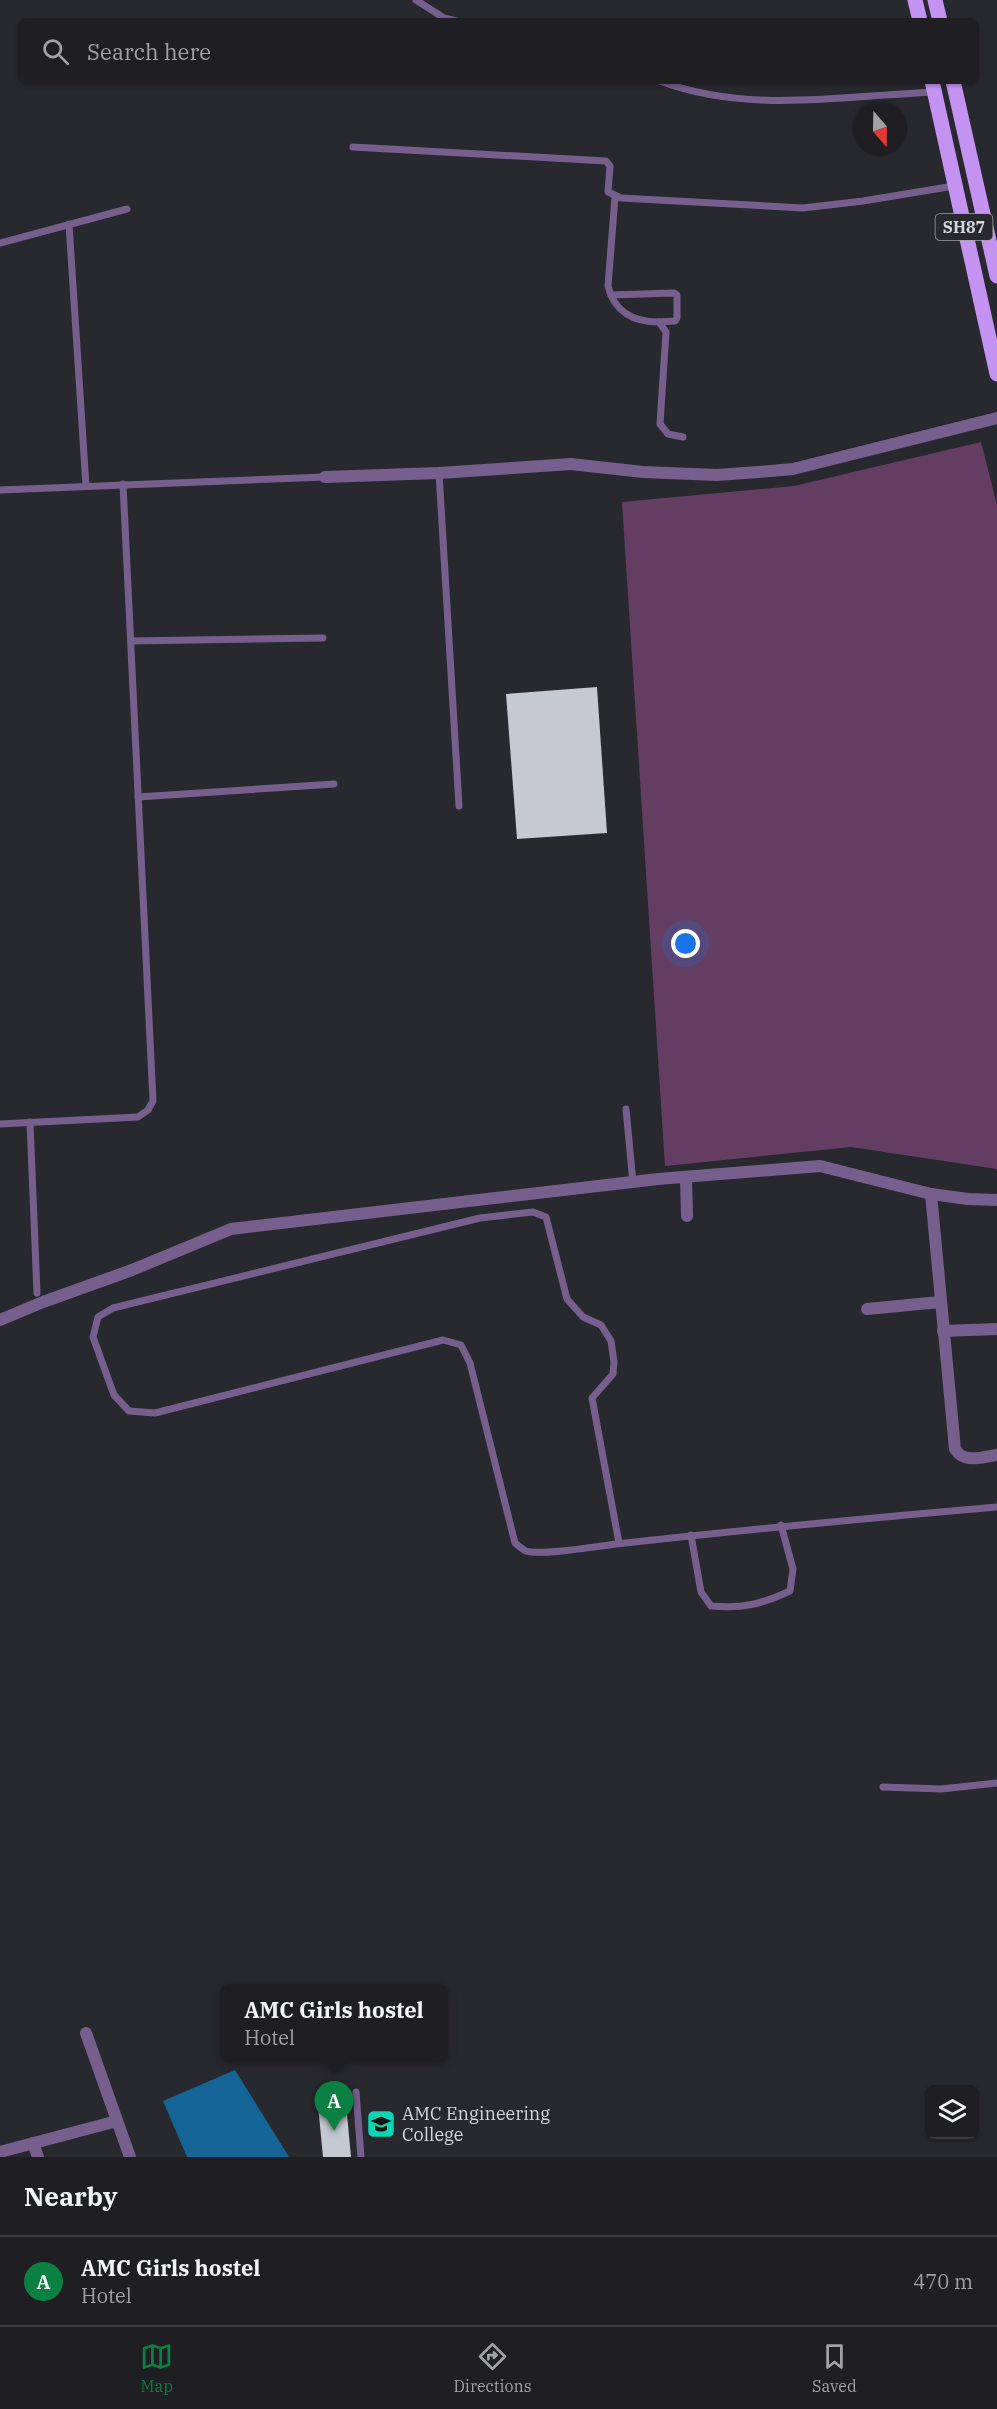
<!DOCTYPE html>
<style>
body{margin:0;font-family:"IBM Plex Serif",serif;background:#2b2b30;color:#f1f3f6}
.controls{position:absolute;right:18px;bottom:18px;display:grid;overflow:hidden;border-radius:9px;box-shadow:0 2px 4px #0004}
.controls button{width:54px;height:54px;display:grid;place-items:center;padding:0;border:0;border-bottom:2px solid #3c3c41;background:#1e1e23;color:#f1f3f6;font:30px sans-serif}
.compass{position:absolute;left:853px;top:102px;width:54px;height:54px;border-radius:50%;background:#1e1e23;box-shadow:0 2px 4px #0004;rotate:160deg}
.you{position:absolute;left:686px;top:944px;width:21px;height:21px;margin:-15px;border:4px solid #fff;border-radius:50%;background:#1a73e8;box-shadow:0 0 0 9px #1a73e833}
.badge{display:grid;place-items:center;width:39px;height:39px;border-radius:50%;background:#0b8043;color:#fff;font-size:20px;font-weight:700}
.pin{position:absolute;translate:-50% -50px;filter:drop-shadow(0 2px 3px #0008)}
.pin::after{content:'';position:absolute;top:32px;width:21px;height:18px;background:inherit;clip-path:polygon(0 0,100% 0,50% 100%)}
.popup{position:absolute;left:220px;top:1984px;width:228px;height:78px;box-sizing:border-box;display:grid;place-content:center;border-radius:9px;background:#1e1e23;filter:drop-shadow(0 2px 4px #0005);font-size:20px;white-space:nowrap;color:#a1a2a6}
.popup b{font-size:22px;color:#f1f3f6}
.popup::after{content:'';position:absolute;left:50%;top:100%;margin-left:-12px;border:12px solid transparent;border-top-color:#1e1e23}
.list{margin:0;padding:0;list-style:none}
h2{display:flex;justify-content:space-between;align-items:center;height:78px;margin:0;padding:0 24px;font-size:26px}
h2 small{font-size:20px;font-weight:400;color:#a1a2a6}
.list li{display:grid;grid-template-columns:39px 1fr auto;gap:18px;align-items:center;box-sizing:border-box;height:90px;padding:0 24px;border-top:2px solid #3c3c41}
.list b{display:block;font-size:22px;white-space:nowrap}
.list p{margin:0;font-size:20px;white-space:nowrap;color:#a1a2a6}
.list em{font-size:20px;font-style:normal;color:#a1a2a6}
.icon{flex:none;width:33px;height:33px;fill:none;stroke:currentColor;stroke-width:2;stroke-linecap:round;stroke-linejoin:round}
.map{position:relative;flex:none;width:997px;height:2157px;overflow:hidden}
.search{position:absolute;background:#1e1e23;box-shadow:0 2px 4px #0004;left:18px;right:18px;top:18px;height:66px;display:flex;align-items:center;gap:15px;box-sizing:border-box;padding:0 21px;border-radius:9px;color:#a1a2a6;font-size:22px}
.sheet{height:168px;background:#1e1e23}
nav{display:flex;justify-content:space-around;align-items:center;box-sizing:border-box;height:84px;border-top:2px solid #3c3c41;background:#1e1e23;font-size:16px;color:#a1a2a6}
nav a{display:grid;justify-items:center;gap:3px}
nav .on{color:#0b8043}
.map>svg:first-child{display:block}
.green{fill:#643e62}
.water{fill:#146596}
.building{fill:#c5c9d1}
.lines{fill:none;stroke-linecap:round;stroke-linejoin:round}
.service{stroke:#765f8d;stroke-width:7}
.minor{stroke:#765f8d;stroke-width:12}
.primary{stroke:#c493f2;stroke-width:15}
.labels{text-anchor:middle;stroke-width:6;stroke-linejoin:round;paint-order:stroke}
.shield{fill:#28282f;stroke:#a2a2a7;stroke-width:1.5}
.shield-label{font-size:16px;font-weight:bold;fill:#d6d6db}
.poi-label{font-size:18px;fill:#d6d6db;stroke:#28282f;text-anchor:start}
</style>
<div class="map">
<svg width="997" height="2157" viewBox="0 0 997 2157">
<rect width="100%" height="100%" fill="#28282f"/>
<polygon class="green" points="981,442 997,505 997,1169 851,1147 665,1166 622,502 794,486"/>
<polygon class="water" points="235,2070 289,2157 187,2157 163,2101"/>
<g class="building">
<polygon points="597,687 607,833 517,839 506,694"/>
<polygon points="346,2103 351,2157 323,2157 318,2105"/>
</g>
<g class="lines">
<g class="service">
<polyline points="416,0 444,18 456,21"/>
<path d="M660 81C747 114 843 96 934 92"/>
<polyline points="353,147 606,161 610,166 608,192 621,198 803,208 863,201 954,186"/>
<path d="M615 197 608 286C614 312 634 322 659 322L666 332 660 424 668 434 683 437"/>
<polyline points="69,224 86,486"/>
<polyline points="0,243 127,209"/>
<polyline points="611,295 674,293 677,295 677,318 675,321 659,322"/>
<polyline points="439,473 459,806"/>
<polyline points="0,490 325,477"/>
<polyline points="131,641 323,638"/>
<polyline points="138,797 334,784"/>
<polyline points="626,1109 633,1183"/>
<polyline points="30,1122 37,1293"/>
<polyline points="0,1124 138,1117 148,1110 153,1101 123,484"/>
<path d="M691 1535 701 1592 711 1606C742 1609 762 1604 790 1591L793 1569 781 1525"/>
<path d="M619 1543 592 1398 613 1374 614 1362 611 1341 601 1325 583 1317 567 1299 546 1217 533 1212 480 1218 113 1308 98 1317 93 1337 114 1395 129 1411 155 1413 443 1340 461 1345 470 1363 515 1543C519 1546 523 1550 526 1551 543 1556 597 1546 617 1544 743 1530 870 1518 997 1507"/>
<polyline points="883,1787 941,1789 997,1783"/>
<polyline points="356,2092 361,2157"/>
</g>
<g class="minor">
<polyline points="325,477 439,473 571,464 643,472 717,475 758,472 793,469 997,418"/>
<polyline points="686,1178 687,1216"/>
<path d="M931 1194 955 1449C964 1464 982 1457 997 1455"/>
<polyline points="867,1309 940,1302"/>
<polyline points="0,1320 43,1302 132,1270 231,1229 658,1179 820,1166 931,1194 968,1199 997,1200"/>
<polyline points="943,1331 997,1329"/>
<polyline points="86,2033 130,2157"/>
<polyline points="33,2143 38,2157"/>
<polyline points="0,2152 117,2121"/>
</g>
<g class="primary">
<polyline points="915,0 920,21"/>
<polyline points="935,0 940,21"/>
<polyline points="932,81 997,374"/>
<polyline points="953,81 997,276"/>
</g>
</g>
<defs>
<g id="university-square" transform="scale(1.5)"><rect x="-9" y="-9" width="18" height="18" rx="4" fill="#0ad5b5" stroke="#28282f"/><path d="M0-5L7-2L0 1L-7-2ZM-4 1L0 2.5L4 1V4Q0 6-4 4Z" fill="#111"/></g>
</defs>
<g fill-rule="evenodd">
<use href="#university-square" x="381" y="2124"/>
</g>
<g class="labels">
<rect class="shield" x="935.5" y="214" width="57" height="26" rx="4.5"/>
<g class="shield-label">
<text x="964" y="233">SH87</text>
</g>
<g class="poi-label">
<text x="402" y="2120">AMC Engineering<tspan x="402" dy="21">College</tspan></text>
</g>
</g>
</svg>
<div class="controls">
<button><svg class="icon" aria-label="layers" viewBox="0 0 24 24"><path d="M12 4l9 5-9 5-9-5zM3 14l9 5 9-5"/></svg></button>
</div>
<svg class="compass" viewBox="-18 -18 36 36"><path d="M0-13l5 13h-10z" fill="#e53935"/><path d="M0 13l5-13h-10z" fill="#a1a2a6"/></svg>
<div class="you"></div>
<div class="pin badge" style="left:334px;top:2131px">A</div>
<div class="popup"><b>AMC Girls hostel</b>Hotel</div>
<div class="search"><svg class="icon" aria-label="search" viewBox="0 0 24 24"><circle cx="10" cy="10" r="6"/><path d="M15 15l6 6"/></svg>Search here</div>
</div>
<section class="sheet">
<h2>Nearby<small></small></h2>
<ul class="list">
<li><span class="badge">A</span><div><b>AMC Girls hostel</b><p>Hotel</p></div><em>470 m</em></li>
</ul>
</section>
<nav>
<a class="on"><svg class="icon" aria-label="map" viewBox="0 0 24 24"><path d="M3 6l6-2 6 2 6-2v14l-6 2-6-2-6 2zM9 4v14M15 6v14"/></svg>Map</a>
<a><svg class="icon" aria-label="directions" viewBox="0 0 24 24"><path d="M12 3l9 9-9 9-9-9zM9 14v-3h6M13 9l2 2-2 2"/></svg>Directions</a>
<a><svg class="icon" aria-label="saved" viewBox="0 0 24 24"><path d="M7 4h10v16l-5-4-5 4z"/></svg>Saved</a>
</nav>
